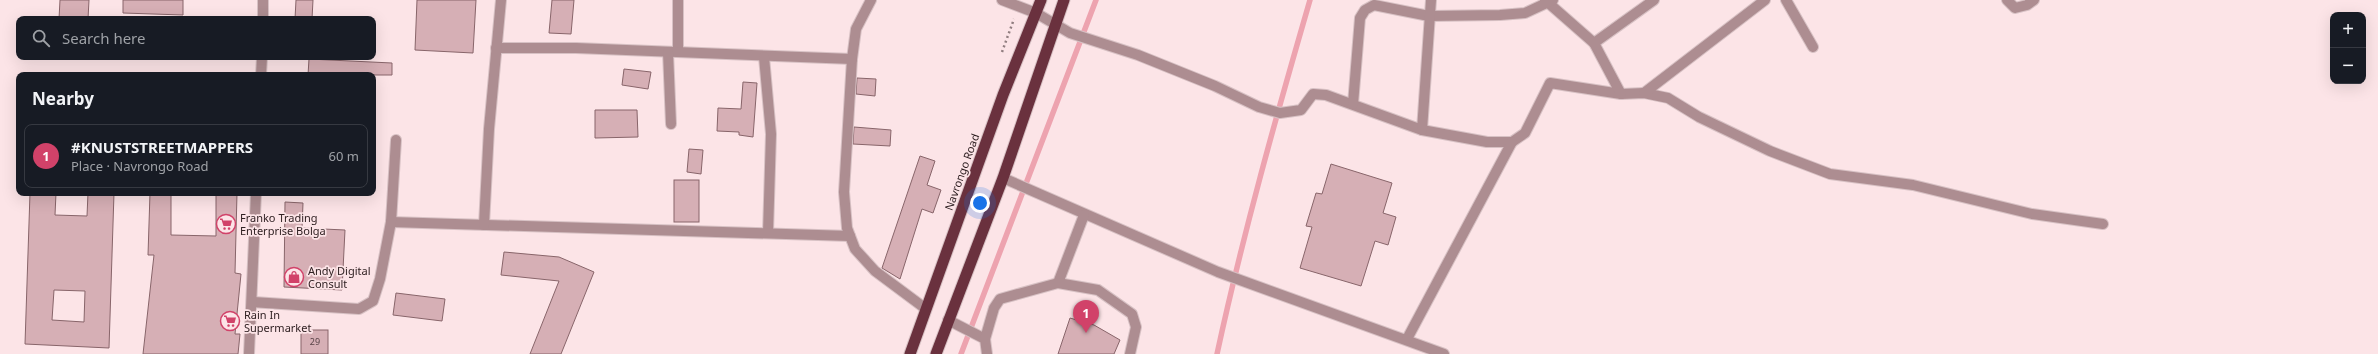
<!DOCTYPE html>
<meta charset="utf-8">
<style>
body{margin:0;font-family:"Noto Sans",sans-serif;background:#20242c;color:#f1f3f6}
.controls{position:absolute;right:12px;top:12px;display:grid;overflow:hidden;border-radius:8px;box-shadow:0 4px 16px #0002}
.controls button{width:36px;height:36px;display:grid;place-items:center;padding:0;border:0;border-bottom:1px solid #363941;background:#171b24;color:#f1f3f6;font:20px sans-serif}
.you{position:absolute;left:980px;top:203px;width:14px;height:14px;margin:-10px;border:3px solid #fff;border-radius:50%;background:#1a73e8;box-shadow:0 0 0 6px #1a73e833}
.badge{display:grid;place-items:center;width:26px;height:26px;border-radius:50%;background:#d14269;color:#fff;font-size:13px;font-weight:700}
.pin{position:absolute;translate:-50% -33px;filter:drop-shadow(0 1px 2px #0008)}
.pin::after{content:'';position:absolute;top:21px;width:14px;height:12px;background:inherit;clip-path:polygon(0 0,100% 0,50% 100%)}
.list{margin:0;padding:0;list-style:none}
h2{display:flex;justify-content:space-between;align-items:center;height:52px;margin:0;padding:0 16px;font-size:17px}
h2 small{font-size:13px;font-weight:400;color:#9ea1a6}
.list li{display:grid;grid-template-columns:26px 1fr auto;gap:12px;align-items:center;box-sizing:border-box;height:64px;margin:0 8px 8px;padding:0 8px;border:1px solid #363941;border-radius:8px}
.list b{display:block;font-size:15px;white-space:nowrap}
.list p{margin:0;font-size:13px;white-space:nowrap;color:#9ea1a6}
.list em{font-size:13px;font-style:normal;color:#9ea1a6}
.icon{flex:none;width:22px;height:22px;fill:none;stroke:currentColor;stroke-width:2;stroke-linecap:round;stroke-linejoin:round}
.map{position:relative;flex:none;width:2378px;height:354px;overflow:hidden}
.search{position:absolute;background:#171b24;box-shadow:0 4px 16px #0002;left:16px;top:16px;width:360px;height:44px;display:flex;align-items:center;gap:10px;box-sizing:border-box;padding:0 14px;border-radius:8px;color:#9ea1a6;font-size:15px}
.panel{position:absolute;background:#171b24;box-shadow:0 4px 16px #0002;left:16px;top:72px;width:360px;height:124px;border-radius:8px}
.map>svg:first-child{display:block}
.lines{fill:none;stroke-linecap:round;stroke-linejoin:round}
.stream{stroke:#eda3af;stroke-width:5.5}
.building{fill:#d6afb5;stroke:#88656a;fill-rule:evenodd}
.minor-casing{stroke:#d7c1c4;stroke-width:12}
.trunk-casing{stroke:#d7c1c4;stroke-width:13}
.path{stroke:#907d7f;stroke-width:2.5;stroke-dasharray:2 3;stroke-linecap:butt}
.minor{stroke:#ad8d91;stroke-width:10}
.trunk{stroke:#6a313e;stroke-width:11}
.labels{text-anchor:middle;stroke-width:3.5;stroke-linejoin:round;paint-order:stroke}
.number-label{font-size:9px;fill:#5a4448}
.street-label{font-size:11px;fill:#302123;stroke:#fce4e7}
.poi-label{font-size:11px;fill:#302123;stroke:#fce4e7;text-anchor:start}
</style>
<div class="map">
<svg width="2378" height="354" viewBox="0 0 2378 354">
<rect width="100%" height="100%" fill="#fce4e7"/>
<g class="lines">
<g class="stream">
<polyline points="961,354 1096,0"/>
<path d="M1217 354C1243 234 1276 117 1310 0"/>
</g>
</g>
<g class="building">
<polygon points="60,0 89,0 88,19 59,19"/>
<polygon points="123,0 183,0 183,15 123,13"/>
<polygon points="296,0 313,0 312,19 295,19"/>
<polygon points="417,0 476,0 473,53 415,50"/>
<polygon points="552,0 574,0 571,34 549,33"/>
<polygon points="309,59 392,63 392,75 308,75"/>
<polygon points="624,69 651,72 648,89 622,85"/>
<polygon points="857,78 876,79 875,96 856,94"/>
<polygon points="743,82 757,83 753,137 739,135 739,132 717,131 718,108 741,109"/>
<polygon points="595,110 637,110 638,137 595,138"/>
<polygon points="854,127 891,130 890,146 853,144"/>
<polygon points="689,149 703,150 701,174 687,172"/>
<polygon points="920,156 935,161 927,185 941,190 933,213 922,209 900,279 882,268"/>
<polygon points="1331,164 1392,183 1383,213 1396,217 1388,245 1375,241 1361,286 1300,268 1312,227 1306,226 1316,193 1322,194"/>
<rect x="674" y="180" width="25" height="42"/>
<path d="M30 193H56L55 215 87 216 88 193H114L109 348 25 344ZM54 290 85 291 84 322 52 320Z"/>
<polygon points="150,193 171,193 171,235 216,236 216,193 237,193 235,273 241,274 235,334 240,334 238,354 143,354 154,255 148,255"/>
<polygon points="285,202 303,203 302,228 345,230 342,290 284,287"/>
<polygon points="504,252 559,257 594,272 561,354 530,354 559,281 501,275"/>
<polygon points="396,293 445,299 442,321 393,315"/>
<polygon points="1070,318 1094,325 1120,340 1114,354 1058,354"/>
<rect x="301" y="330" width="27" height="24"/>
</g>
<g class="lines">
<g class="minor-casing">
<g id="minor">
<polyline points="678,0 678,52"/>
<polyline points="871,0 856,29 852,59 844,192 847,228 855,249 875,271 926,309"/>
<polyline points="1002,0 1036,13 1070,33 1138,55 1215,86 1259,107 1280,113 1301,110 1313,94 1326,95 1422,130 1487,142 1512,142 1525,133 1550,83 1621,94 1644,93 1668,98 1699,117 1770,151 1830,174 1913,185 2032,214 2103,224"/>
<polyline points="1545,0 1594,43"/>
<polyline points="1786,0 1813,47"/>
<polyline points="2007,0 2015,8 2027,5 2034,0"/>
<polyline points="263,19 263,0"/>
<polyline points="496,48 576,48 852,59"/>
<polyline points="668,52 671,124"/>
<polyline points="764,57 771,134 768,233"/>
<polyline points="261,75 262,57"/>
<polyline points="1644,93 1765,0"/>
<polyline points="1621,94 1594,43 1654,0"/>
<polyline points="1353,104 1360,18 1365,10 1374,5 1429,16 1500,15 1525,13 1553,0"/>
<polyline points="1422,130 1431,0"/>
<polyline points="1003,178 1218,272 1444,354"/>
<polyline points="391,222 850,236"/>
<polyline points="484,225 489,129 501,0"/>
<polyline points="1058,283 1084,215"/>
<polyline points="252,302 359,309 373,301 380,279 391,222 396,140"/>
<polyline points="948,320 985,339 987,354"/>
<polyline points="985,339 994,308 1000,299 1058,283 1098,290 1132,314 1136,327 1130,354"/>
<polyline points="1407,339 1512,142"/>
<polyline points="249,354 256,193"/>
</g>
</g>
<g class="trunk-casing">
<g id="trunk">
<polyline points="910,354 1003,95 1041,0"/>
<polyline points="936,354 1003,178 1064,0"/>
</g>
</g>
<polyline class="path" points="1002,52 1014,19"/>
<use href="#minor" class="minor"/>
<use href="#trunk" class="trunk"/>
</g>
<defs>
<g id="supermarket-ring" transform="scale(1)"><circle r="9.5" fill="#fce4e7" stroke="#d14269" stroke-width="1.5"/><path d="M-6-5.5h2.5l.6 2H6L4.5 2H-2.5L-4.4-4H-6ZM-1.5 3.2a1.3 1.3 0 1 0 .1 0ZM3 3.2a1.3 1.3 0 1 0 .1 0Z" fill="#d14269"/></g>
<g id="shop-ring" transform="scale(1)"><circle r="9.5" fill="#fce4e7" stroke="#d14269" stroke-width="1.5"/><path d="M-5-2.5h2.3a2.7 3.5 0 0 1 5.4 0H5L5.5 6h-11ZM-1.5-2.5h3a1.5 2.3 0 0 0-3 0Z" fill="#d14269"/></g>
</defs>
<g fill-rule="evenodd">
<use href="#supermarket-ring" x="226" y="224"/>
<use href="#shop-ring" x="294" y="277"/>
<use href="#supermarket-ring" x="230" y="321"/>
</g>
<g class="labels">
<g class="number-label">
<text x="315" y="345">29</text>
</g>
<g class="street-label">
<text transform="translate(962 172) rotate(-70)" y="4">Navrongo Road</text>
</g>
<g class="poi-label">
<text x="240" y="222">Franko Trading<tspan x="240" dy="13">Enterprise Bolga</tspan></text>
<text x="308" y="275">Andy Digital<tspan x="308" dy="13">Consult</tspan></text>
<text x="244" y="319">Rain In<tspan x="244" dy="13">Supermarket</tspan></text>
</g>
</g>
</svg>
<div class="controls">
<button>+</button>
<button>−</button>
</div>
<div class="you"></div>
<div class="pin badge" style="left:1086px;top:333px">1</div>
<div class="search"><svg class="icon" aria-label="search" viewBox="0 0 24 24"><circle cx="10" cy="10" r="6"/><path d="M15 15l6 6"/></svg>Search here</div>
<section class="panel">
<h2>Nearby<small></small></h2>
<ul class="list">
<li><span class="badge">1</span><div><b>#KNUSTSTREETMAPPERS</b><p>Place · Navrongo Road</p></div><em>60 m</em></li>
</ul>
</section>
</div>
